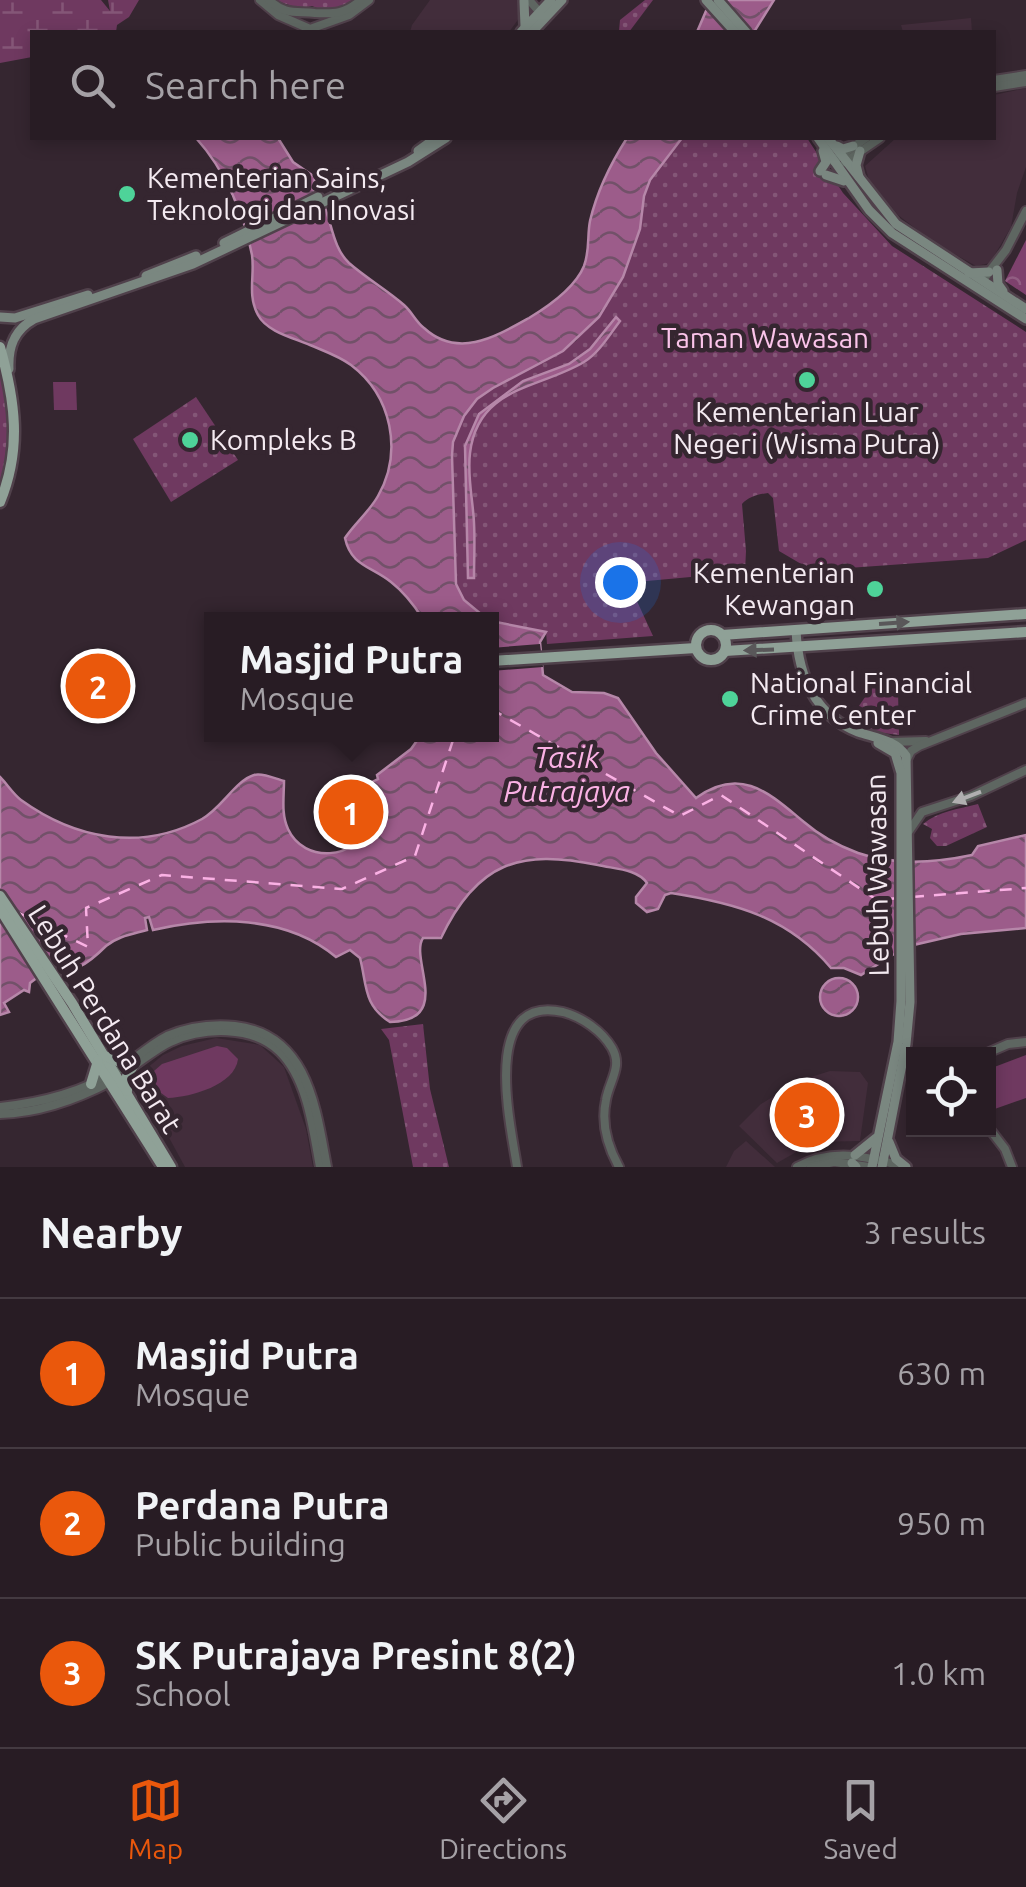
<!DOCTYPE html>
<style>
body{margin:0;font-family:Ubuntu,sans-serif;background:#342931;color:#f1f3f6}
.controls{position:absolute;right:30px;bottom:30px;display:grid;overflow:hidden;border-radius:0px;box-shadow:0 5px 15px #0003}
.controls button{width:90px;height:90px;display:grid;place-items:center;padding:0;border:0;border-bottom:2px solid #443a41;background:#281c24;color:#f1f3f6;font:50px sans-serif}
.you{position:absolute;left:620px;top:582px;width:35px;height:35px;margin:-25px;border:8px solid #fff;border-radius:50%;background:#1a73e8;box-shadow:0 0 0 15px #1a73e833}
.badge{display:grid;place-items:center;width:65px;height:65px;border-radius:50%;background:#ea580c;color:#fff;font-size:32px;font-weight:700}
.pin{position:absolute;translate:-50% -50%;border:5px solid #fff;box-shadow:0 2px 10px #0006}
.popup{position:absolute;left:204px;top:612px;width:295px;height:130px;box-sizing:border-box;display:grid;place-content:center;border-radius:0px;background:#281c24;filter:drop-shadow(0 2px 8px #0005);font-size:32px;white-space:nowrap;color:#a5a1a6}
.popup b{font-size:38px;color:#f1f3f6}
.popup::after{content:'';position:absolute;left:50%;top:100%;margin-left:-20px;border:20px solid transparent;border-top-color:#281c24}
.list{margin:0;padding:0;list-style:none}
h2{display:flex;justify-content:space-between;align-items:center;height:130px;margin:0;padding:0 40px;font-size:42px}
h2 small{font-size:32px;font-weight:400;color:#a5a1a6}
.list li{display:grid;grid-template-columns:65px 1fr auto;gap:30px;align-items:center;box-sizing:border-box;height:150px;padding:0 40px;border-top:2px solid #443a41}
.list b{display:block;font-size:38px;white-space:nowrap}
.list p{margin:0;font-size:32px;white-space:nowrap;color:#a5a1a6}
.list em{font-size:32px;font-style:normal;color:#a5a1a6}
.icon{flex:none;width:55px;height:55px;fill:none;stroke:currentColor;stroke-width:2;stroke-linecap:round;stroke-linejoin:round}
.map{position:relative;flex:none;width:1026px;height:1167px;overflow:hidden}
.search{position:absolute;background:#281c24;box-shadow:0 5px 15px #0003;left:30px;right:30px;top:30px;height:110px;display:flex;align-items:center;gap:25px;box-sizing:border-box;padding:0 35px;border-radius:0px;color:#a5a1a6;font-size:38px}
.sheet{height:580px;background:#281c24}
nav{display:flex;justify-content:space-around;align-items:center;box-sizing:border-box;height:140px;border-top:2px solid #443a41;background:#281c24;font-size:28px;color:#a5a1a6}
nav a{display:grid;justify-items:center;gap:5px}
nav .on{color:#ea580c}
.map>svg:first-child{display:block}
.built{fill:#422d3b}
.green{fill:url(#green-dots)}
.forest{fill:url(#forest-crowns)}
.wetland{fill:url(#wetland-marsh)}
.pitch{fill:#6f3960}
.water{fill:url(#water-waves);stroke:#b687a9;stroke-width:2.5}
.pier{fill:#352630}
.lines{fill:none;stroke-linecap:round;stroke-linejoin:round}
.ferry{stroke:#fab1e4;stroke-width:2.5;stroke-dasharray:12 10;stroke-linecap:butt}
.tertiary-casing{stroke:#50414b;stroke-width:12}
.secondary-casing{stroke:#50414b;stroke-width:14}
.primary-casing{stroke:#50414b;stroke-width:15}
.tertiary{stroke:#5e6661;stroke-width:8}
.secondary{stroke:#7a8780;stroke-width:9}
.primary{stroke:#8fa197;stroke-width:10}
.oneway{fill:#595759}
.oneway2{fill:#b0afb0}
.poi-dot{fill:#4ed399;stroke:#352630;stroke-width:4}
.labels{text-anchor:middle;stroke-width:9;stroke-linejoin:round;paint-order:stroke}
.poi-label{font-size:28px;fill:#f4eaf1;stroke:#352630;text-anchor:start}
.park-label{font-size:28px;fill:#fbc4ea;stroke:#352630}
.street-label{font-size:28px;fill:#f4eaf1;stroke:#352630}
.water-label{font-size:30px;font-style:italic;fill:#fab1e4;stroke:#352630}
</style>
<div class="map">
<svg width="1026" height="1167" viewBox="0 0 1026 1167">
<defs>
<pattern id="green-dots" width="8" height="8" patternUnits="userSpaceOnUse" patternTransform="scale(2.5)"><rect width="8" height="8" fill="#6f3960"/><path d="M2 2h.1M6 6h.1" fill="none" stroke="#845677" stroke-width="1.8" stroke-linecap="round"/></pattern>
<pattern id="forest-crowns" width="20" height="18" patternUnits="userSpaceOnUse" patternTransform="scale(2.5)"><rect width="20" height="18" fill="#7e416d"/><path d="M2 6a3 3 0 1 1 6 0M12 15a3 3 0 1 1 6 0" fill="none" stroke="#915d82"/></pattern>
<pattern id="wetland-marsh" width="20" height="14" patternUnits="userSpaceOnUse" patternTransform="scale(2.5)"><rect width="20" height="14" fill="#6f3960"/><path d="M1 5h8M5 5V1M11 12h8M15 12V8" fill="none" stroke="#845677"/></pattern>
<pattern id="water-waves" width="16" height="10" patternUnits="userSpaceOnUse" patternTransform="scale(2.5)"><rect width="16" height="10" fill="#9c5c8a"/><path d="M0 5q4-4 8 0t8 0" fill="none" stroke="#725169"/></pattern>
</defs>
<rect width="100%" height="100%" fill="#352630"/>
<g class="built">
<polygon points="430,0 518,0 520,17 509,32 410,32 412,25"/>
<polygon points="971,18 972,32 903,32 901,25"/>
<polygon points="1026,88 1026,167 1017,193 1011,227 990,263 976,266 933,242 898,215 869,180 865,166 896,138 994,138 994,95"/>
<polygon points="216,1038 260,1045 284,1067 306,1129 313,1167 185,1167 136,1077 163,1055 182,1046"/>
<polygon points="830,1071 860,1072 868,1083 860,1141 814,1142 777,1163 739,1126 761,1104 798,1081"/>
<polygon points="746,1141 775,1167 726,1167 734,1151"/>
</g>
<g class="green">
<path d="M274 0H356C340 9 329 14 312 6L301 9Z"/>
<polygon points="645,0 653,0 629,32 615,32 619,31 620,20"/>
<path d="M682 138H807L843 193 892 246 1026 332V540L988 558 820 570 808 568 779 551 773 498 768 493C759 494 748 497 742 504L746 551 745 572 636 582V599L653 636 547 644 546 632C501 620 462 626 453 569L452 456 453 442 464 416 477 399 493 388 576 341 623 277 640 229 644 196 650 180Z"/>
<path d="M0 366C13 406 12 446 0 485Z"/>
<polygon points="196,397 238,460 171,502 133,439"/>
<polygon points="872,687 898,692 899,735 875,732 850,719"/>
<path d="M978 804 987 827 946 846H937L930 838 932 829 923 824C939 811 959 809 978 804Z"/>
<polygon points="423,1024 430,1089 449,1167 413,1167 389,1040 381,1029"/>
</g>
<polygon class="forest" points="1026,240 1026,295 1005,281"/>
<polygon class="wetland" points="0,0 101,0 110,11 108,0 139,0 129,17 117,25 116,32 32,32 32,57 0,63"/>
<g class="pitch">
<polygon points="53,382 76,382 77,410 54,410"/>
<path d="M217 1046 227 1048 238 1059C235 1085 191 1097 168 1098L154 1088V1071L162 1064Z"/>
<polygon points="1026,1055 1026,1098 989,1111 989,1069"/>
</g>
<g class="water">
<polygon points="716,0 774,0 754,32 697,32 706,11"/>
<path d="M196 138H278L293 162 315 177 313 189C333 208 328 243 349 263 366 278 387 290 404 305 412 312 416 322 424 328 458 359 495 337 529 318 549 306 575 288 584 266 590 250 587 236 590 221 597 191 611 163 627 138H682L650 180 644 196 640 229 623 277 599 317 563 351 493 388 477 399 464 416 453 442 452 456 456 584 464 600 487 619H423C414 605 404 592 391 582 371 566 351 566 345 538 355 523 369 512 378 496 403 452 392 396 351 365 339 356 324 351 310 345 294 338 267 332 258 315 247 295 255 275 252 255 244 213 224 169 196 138Z"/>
<path d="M616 317 620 321C610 334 599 353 584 362 539 389 478 386 470 453 467 477 473 500 474 523 475 542 474 560 474 578H468L465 446 479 414 523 381 569 364 590 349Z"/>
<path d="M491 621 546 632 540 642 543 675 572 692 604 693 618 698 656 753 696 798C741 765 770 794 804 822 819 835 839 846 858 853 895 866 934 863 972 855L978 846 1026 835V928L961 934 905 947 861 975 844 968H831C788 917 735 903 671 893L665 895 658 909 647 912 636 903V897L647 883C637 869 615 869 598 865 520 849 477 862 441 938H423C409 959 454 1021 390 1022 363 1005 367 985 360 958L350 950 336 957C286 915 214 916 153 930L149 917 145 918 147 930C133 934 118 936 106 946 99 953 91 961 79 967L74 966 76 971 70 967 38 977 30 983 29 992 24 990 4 1003 9 1012 0 1015V777C7 784 13 794 21 800 75 839 141 852 202 819 222 808 235 781 254 775 262 772 276 779 284 781 284 797 281 814 288 829 304 864 357 860 368 824 372 811 369 796 368 784L378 779 377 775 411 749 421 735 491 734Z"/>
<circle cx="839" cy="997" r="19"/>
</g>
<polygon class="pier" points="540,644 543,667 491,671 491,648"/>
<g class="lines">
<g class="ferry">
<polyline points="491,709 680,816 721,795 877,900 899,898"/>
<polyline points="912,897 1026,888"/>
<polyline points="17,912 88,947 86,908 162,875 342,889 415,856 455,734"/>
</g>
<g class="tertiary-casing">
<g id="tertiary">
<polyline points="260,0 278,15 310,29 349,15 369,0"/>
<path d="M269 0C285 15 295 11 315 13 334 14 345 14 361 0"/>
<polyline points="529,0 542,15"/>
<polyline points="994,80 1026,75"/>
<polyline points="994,87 1026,82"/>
<polyline points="833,161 866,138"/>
<polyline points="845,162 880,138"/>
<polyline points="986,276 1006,250 1026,211"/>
<polyline points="890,742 926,741"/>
<polyline points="907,759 911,751 919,746 1026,703"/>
<polyline points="909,831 922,812 971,796 1026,770"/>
<polyline points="985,1054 1008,1044 1026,1042"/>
<path d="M132 1067C144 1059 157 1048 170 1042 203 1027 253 1025 280 1052 308 1080 313 1130 320 1167"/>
<path d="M0 1107C39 1103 82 1092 117 1071 134 1060 149 1045 167 1036 188 1027 213 1024 235 1026 308 1034 316 1108 327 1167"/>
<path d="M0 1114C39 1113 78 1099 112 1081"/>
<polyline points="988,1127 1005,1149 1012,1167"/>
<path d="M517 1167C511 1126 479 993 563 1012 582 1017 602 1031 612 1048 623 1067 609 1081 606 1100 601 1123 608 1147 619 1167"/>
<path d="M797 1167C832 1148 865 1156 902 1166"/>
<polyline points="811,1167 834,1162 869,1167"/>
</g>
</g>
<g class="secondary-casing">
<g id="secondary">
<polyline points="706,0 735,32"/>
<polyline points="718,0 746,32"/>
<polyline points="524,1 525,26"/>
<polyline points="521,32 551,0"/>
<polyline points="532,32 562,0"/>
<polyline points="818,138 869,210 892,233 1026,319"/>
<polyline points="828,138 896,224 1026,309"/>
<polyline points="837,146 843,149 853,146"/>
<polyline points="418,151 436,138"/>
<polyline points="820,171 826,162 823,151"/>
<polyline points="826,175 844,181"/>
<polyline points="859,177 856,165 860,151"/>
<polyline points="224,243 318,197"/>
<polyline points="997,270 998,284 1003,291"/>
<polyline points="969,273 989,272"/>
<polyline points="146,276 196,256"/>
<polyline points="0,317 15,318 88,295"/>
<path d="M9 369C8 347 14 330 34 319L193 264 408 162 446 138"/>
<path d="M796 630C798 674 814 715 858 732 876 738 896 740 906 756L910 1002 906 1044 882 1167"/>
<polyline points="889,1142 896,1159 906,1167"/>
<polyline points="855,1155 876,1138"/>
<polyline points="852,1163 856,1167"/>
<polyline points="872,1167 898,1042 901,1001 901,773 895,753 878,743"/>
</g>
</g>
<g class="primary-casing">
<g id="primary">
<path d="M0 347C15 400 22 449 0 502"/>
<circle cx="711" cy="645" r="15"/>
<polyline points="722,635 1026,614"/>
<polyline points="725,651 1026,632"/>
<polyline points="491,661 696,648"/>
<polyline points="0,896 72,1003 171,1167"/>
<polyline points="0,909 163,1167"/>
<polyline points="105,1056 117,1061 133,1059"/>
<polyline points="91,1084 98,1061"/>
<polyline points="127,1091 127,1076 133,1066"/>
</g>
</g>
<use href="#tertiary" class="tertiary"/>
<use href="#secondary" class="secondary"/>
<use href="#primary" class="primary"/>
</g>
<defs><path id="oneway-solid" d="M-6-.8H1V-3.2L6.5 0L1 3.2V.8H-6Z" transform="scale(2.5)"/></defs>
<g class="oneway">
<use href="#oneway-solid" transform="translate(894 623) rotate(-4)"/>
<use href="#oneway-solid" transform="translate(759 650) rotate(178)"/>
</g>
<use class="oneway2" href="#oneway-solid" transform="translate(967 797) rotate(159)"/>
<g class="poi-dot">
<circle cx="127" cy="194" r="10"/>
<circle cx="807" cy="380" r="10"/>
<circle cx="190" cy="440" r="10"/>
<circle cx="875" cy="589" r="10"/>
<circle cx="730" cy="699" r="10"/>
</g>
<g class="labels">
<g class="poi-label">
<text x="147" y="188">Kementerian Sains,<tspan x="147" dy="32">Teknologi dan Inovasi</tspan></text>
<text x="807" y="422" text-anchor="middle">Kementerian Luar<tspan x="807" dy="32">Negeri (Wisma Putra)</tspan></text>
<text x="210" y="450">Kompleks B</text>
<text x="855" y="583" text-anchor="end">Kementerian<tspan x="855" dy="32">Kewangan</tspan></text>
<text x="750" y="693">National Financial<tspan x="750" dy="32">Crime Center</tspan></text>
</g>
<g class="park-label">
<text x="765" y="348">Taman Wawasan</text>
</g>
<g class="street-label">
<text transform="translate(877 875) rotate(-91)" y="10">Lebuh Wawasan</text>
<text transform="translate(105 1019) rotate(58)" y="10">Lebuh Perdana Barat</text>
</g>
<g class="water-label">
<text x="567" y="768">Tasik<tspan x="567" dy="34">Putrajaya</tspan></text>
</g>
</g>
</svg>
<div class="controls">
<button><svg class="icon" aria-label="locate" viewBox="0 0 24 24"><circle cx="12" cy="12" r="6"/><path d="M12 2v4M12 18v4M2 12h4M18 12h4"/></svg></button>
</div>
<div class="you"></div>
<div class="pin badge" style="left:351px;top:812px">1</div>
<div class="popup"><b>Masjid Putra</b>Mosque</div>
<div class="pin badge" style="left:98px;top:686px">2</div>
<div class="pin badge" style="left:807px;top:1115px">3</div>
<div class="search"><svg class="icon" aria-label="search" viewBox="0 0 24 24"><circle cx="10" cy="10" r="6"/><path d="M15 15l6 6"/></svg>Search here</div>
</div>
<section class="sheet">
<h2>Nearby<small>3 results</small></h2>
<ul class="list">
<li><span class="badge">1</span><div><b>Masjid Putra</b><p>Mosque</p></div><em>630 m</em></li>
<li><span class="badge">2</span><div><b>Perdana Putra</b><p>Public building</p></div><em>950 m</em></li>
<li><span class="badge">3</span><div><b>SK Putrajaya Presint 8(2)</b><p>School</p></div><em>1.0 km</em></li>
</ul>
</section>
<nav>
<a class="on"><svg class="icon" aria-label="map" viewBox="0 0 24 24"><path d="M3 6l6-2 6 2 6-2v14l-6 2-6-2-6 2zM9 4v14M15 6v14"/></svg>Map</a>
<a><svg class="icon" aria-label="directions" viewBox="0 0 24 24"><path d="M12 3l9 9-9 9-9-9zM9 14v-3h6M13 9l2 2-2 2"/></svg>Directions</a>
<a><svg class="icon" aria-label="saved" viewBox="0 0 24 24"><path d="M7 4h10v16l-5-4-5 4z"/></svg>Saved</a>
</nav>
